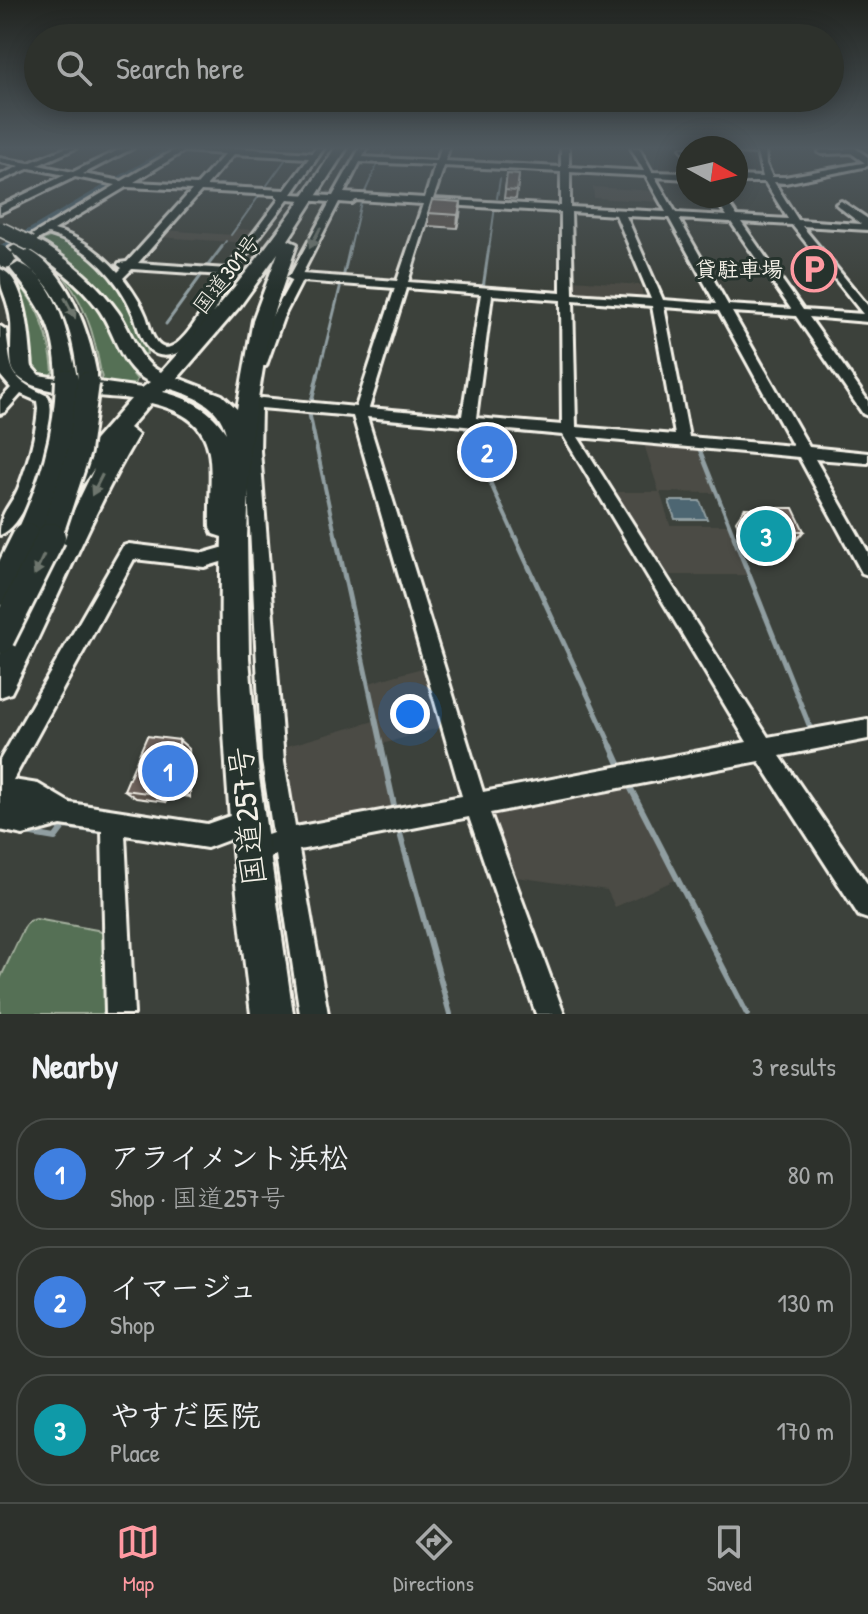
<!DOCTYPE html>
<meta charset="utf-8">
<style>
body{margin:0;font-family:"Patrick Hand","Klee One",sans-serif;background:#393d38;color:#f1f3f6}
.compass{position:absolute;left:676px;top:136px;width:72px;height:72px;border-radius:50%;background:#2d312c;box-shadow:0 4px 20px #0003;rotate:98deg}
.you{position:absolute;left:410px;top:714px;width:28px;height:28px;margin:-20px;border:6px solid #fff;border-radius:50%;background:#1a73e8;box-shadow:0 0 0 12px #1a73e833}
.badge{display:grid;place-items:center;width:52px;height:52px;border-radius:50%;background:#ff9aa2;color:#fff;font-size:26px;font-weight:700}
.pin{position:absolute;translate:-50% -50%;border:4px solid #fff;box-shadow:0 2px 8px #0006}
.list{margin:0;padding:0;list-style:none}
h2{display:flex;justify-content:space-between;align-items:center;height:104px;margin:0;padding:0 32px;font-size:34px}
h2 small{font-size:26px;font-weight:400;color:#a7a9a9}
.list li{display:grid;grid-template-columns:52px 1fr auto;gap:24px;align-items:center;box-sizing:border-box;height:112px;margin:0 16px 16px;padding:0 16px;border:2px solid #484c48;border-radius:32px}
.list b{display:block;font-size:30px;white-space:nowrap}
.list p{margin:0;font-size:26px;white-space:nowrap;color:#a7a9a9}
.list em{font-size:26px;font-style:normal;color:#a7a9a9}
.icon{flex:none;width:44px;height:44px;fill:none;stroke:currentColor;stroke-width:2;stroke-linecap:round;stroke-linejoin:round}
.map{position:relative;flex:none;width:868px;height:1014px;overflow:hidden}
.search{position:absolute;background:#2d312c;box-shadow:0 4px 20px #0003;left:24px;right:24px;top:24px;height:88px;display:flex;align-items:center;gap:20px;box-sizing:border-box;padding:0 28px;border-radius:44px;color:#a7a9a9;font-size:30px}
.sheet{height:488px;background:#2d312c}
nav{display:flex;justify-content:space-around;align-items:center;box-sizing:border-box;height:112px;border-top:2px solid #484c48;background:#2d312c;font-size:22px;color:#a7a9a9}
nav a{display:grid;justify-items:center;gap:4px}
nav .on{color:#ff9aa2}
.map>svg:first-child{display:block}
.built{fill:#4b4b45}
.green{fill:#556f55;stroke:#a4b09e;stroke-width:2}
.water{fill:#4e6672;stroke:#909ea1;stroke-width:2}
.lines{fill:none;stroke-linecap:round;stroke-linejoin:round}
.stream-far4{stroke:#909ea1;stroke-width:2}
.stream-far3{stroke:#909ea1;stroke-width:3}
.stream-far2{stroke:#909ea1;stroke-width:4}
.stream-far1{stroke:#909ea1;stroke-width:5}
.stream{stroke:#909ea1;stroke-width:6}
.river{fill:#4e6672;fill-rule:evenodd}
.minor-tunnel{stroke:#585b55;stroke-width:9;stroke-dasharray:9 5;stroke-linecap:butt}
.minor-casing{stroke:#f4f1e8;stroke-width:6}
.major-casing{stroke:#f4f1e8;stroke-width:6}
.highway-casing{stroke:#f4f1e8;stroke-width:6}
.minor{fill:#26332d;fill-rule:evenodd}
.major{fill:#26332d;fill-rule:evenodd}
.highway{fill:#26332d;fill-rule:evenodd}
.highway-bridge-far3-casing{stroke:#f4f1e8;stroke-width:17;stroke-linecap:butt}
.highway-bridge-far2-casing{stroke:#f4f1e8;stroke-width:21;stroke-linecap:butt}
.highway-bridge-far1-casing{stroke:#f4f1e8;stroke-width:28;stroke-linecap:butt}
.highway-bridge-casing{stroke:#f4f1e8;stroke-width:34;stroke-linecap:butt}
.highway-bridge-far3{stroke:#26332d;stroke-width:14}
.highway-bridge-far2{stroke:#26332d;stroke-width:17}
.highway-bridge-far1{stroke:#26332d;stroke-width:22}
.highway-bridge{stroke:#26332d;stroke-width:28}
.wall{fill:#5f544e;stroke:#f4f1e8;stroke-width:2}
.shaded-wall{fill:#4d4540;stroke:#f4f1e8;stroke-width:2}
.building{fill:#6e625b;stroke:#f4f1e8;stroke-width:2}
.oneway{fill:#6e766e}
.labels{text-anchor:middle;stroke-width:6;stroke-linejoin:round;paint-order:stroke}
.far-poi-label{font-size:22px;font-weight:bold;fill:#f4f1e8;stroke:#26332d;text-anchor:end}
.far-street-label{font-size:22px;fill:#f4f1e8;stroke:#26332d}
.near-street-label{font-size:32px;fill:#f4f1e8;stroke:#26332d}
</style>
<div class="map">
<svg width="868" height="1014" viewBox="0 0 868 1014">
<rect width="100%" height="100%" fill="#3c413b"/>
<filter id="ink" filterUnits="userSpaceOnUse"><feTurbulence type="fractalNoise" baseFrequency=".0125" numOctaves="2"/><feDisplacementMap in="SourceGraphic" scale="16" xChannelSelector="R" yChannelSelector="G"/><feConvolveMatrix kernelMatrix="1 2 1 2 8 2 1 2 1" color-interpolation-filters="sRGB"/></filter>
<g filter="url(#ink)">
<g class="built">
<polygon points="593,187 655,191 661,202 594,198"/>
<polygon points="236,229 258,230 248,243 158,237 164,230 232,235"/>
<polygon points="573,280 641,285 643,299 573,294"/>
<polygon points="644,444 698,449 715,493 660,492 670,525 728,525 748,575 661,575 610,492 659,492"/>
<polygon points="429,666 446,726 382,744 369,683"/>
<polygon points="374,721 393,811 289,831 277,749"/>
<polygon points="627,784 675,880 615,907 607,890 509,876 487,817 490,811"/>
</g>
<g class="green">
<path d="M49 237C94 238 144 314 147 354L140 355 124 322 40 244 41 241Z"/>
<path d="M71 276C82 289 96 301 105 316 119 336 121 363 137 379L134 387 103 385C96 344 90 312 65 278Z"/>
<path d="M13 281H17C40 308 50 337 53 372L50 375 39 373 29 366Z"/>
<polygon points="36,919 97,930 106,935 112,1014 0,1014 0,979 24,928 29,921"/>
</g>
<polygon class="water" points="669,501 700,501 707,519 675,519"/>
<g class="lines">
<g class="stream-far4">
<polyline points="381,158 386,148"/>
<polyline points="209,187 220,184 265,188 288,156"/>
<polyline points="203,190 208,193 259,196 231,235"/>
<polyline points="364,194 379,161"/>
<polyline points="497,198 500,179"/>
<polyline points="220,249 226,241"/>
<polyline points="350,249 361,202"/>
<polyline points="489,249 495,207"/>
</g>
<g class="stream-far3">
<polyline points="206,268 222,247"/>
<polyline points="343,278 350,247"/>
<polyline points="483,288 489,247"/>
<polyline points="166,324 203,273"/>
<polyline points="318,376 341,284"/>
</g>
<g class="stream-far2">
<polyline points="311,404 318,374"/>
<polyline points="309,412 336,539"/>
<polyline points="309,413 323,414"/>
<polyline points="340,416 357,417"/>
<polyline points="365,418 396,421"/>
<polyline points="402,421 467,427"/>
<polyline points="465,427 516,539"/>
<polyline points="488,429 566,436"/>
<polyline points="577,437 642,443"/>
<polyline points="699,448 735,539"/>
<polyline points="699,448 740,452"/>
<polyline points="747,453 799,457"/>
</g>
<g class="stream-far1">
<polyline points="336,537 382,748"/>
<polyline points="515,537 612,748"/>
<polyline points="734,537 811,730"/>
</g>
<g class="stream">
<polyline points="381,746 395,810"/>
<polyline points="611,746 620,766"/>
<polyline points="629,785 747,1014"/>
<polyline points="399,830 450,1014"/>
<polyline points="26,833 55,838 64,826 106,832"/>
</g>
<polygon class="river" points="167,148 182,148 0,258 0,246"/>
<polyline class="minor-tunnel" points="285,193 341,196"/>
<g class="minor-casing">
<g id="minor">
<path d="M65 148H76L38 165 73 172 123 148H133L83 174 122 181 178 148H239L312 153 316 148H324L292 194 333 196 360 148 367 149 363 157 437 161 441 148H449L445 161 561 167V148H569V167L644 171 631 148H639L652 172 688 173V179L655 177 676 213 727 216 713 196H723L737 216 788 219 765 182H736V176L763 177 757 153 736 152V148H765L766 164 772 177H785L868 162V166L785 183 774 182 798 220 861 224 838 206 836 204 841 201 868 219V230L802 226 868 306V322L809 317 868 401V416L863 414 796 316 732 312 809 447 868 453V463L815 459 868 552V575L862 573 799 457 578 437 768 737 868 719V739L780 756 868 885V919L859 916 759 761 490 813 564 1014H536L469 817 299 850 328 1014H300L276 855 250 864 242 860 238 852 242 844 273 833 262 761 246 451 247 410 240 405 242 402 262 398 356 407 395 288 302 281 283 318 267 363 266 366H256L255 363 271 318 292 280 286 277 291 274 330 202 288 199C269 225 247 251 231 279 219 299 211 321 197 338 186 351 164 364 149 349 140 340 138 326 134 315 119 278 87 245 48 234L0 261V254L116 185 75 177 0 213V206L65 175 30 168 0 181V175L20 166 0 162V158L29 163ZM184 151 225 154 197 185 134 182ZM234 154 309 158 285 190 206 186ZM360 162 435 165 425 198 344 193ZM444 166 561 172V206L433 199ZM570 172 646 176 666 212 570 207ZM126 187 192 190 127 262 119 263 118 265 122 268 118 272C100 252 80 237 54 230ZM201 191 275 195 279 199 227 269 138 263ZM356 200 423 204 397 281 302 274 339 202 352 203ZM432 204 561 212V293L408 282ZM571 212 616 215 651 299 573 294ZM626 216 669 218 716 304 663 300ZM679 219 731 222 791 309 728 305ZM741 222 792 225 863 314 803 310ZM132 269 223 275C214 287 176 374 155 340 150 333 149 324 146 316 141 303 132 290 123 278ZM406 288 481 294 462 416 369 408ZM492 295 561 300 562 425 476 418ZM573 300 652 306 675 435 576 427ZM664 307 719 311 793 446 689 437ZM261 408 353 416 462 796 295 827 284 761 260 451ZM367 417 563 435 747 742 483 792Z"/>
<polygon points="681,148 688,148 688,155 685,155"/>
<polygon points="856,149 853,153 822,154 818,152 822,150"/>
<path d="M0 326 6 330C12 372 7 377 48 396 60 424 31 524 0 535 0 511 9 509 18 489 28 463 36 436 38 408L37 401 21 394 5 412 0 414V400L11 388 0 375Z"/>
<polygon points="129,544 204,553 225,547 231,549 234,554 231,559 204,567 134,559 13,780 38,784 70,803 207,824 247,810 255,814 259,822 255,830 207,848 125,835 134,1014 106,1014 102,831 61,825 23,835 0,830 0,760 123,546"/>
</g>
</g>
<g class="major-casing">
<polygon id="major" points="844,148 855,148 868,157 868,165"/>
</g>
<g class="highway-casing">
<path id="highway" d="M335 148H347L288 240 297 244 271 320 250 446 247 538 249 658 259 777 293 1014H251C231 855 216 697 222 537L213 534 210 527C208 465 227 421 151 403L129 428 138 435C89 518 55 608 11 693L0 697V654L32 597 94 469C84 482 76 499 58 493L54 487 131 399C105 395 18 397 12 366 9 348 14 328 9 310 5 291 0 292 0 269 27 277 30 344 32 367L39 375 57 378C55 325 42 308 10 268L18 263C59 276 70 347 78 380 75 345 67 309 43 281 33 270 21 262 11 251L19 246C67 261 92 338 98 382L142 388 150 382C119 369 116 332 97 307 78 282 53 263 26 247V241C37 239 45 245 54 251 79 268 101 288 118 312 133 333 137 361 161 372 225 301 284 229 335 148ZM278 253 253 320 237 409 222 395 178 378 240 306ZM168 388C194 396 219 404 226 433 211 409 190 399 163 392Z"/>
</g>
<use href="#minor" class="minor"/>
<use href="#major" class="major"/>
<use href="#highway" class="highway"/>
<g class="highway-bridge-far3-casing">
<polyline id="highway-bridge-far3" points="0,229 31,244"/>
</g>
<g class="highway-bridge-far2-casing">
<polyline id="highway-bridge-far2" points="0,254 6,259"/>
</g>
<g class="highway-bridge-far1-casing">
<g id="highway-bridge-far1">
<path d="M26 539C50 487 66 437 67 380"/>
<polyline points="50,539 79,451 88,383"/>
</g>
</g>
<g class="highway-bridge-casing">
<g id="highway-bridge">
<polyline points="0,591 27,537"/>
<polyline points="0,639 51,537"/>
</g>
</g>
<use href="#highway-bridge-far3" class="highway-bridge-far3"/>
<use href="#highway-bridge-far2" class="highway-bridge-far2"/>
<use href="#highway-bridge-far1" class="highway-bridge-far1"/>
<use href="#highway-bridge" class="highway-bridge"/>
</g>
<g class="wall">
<polygon points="507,174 519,175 516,199 504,198"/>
<polygon points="461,202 460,215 457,228 428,226 428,213"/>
<polygon points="745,508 804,531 793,544 746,544 736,521"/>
<polygon points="179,740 189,749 190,797 169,794 166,802 136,798 124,790"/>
</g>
<g class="shaded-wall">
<polygon points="461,202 460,215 457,228 458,215"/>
<polygon points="179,740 189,749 190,797 180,790"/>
<polygon points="158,786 169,794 166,802 155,794"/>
</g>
<g class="building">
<polygon points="507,174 519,175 517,191 505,190"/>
<polygon points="432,200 461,202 458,215 428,213"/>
<polygon points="745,508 793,508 804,531 755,531"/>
<polygon points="147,736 179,740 180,790 158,786 155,794 124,790"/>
</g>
<defs><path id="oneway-solid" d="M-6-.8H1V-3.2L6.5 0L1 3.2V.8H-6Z" transform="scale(2)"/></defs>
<g class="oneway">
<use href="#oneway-solid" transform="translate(315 238) rotate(118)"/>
<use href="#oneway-solid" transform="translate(70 308) rotate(63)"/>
<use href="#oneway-solid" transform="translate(97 485) rotate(117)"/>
<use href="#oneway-solid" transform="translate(39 565) rotate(115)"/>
</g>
</g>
<linearGradient id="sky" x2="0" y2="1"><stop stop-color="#212420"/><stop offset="0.51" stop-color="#505a60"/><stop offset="1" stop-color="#505a60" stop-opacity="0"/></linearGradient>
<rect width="868" height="290" fill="url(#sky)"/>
<defs>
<g id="parking-ring" transform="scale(2.3)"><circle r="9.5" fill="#26332d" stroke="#ff9aa2" stroke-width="1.5"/><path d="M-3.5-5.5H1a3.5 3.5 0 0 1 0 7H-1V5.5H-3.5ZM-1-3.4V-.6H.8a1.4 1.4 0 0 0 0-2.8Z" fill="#ff9aa2"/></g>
</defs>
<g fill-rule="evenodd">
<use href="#parking-ring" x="814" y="269"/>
</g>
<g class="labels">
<g class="far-poi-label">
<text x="783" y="277">貸駐車場</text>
</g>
<g class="far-street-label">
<text transform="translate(226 274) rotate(-52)" y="8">国道301号</text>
</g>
<g class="near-street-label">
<text transform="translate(247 816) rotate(-96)" y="11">国道257号</text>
</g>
</g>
</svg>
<svg class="compass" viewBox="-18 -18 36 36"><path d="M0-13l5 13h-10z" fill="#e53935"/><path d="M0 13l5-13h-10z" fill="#a7a9a9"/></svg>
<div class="you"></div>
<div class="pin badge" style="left:168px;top:771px;background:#3f7fe0">1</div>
<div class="pin badge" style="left:487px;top:452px;background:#3f7fe0">2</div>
<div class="pin badge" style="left:766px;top:536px;background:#0f9aa8">3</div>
<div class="search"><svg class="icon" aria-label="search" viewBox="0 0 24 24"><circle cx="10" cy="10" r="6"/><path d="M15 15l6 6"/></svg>Search here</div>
</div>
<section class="sheet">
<h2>Nearby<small>3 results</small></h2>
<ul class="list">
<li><span class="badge" style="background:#3f7fe0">1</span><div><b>アライメント浜松</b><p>Shop · 国道257号</p></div><em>80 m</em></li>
<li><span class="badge" style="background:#3f7fe0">2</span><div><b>イマージュ</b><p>Shop</p></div><em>130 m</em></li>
<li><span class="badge" style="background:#0f9aa8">3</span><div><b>やすだ医院</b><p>Place</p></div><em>170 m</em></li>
</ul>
</section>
<nav>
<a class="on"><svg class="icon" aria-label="map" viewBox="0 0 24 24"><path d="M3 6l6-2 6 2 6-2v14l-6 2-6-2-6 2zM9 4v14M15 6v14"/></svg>Map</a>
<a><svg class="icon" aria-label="directions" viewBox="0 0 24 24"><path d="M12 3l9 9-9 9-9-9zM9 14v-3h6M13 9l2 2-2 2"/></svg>Directions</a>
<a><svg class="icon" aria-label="saved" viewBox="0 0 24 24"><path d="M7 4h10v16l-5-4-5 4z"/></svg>Saved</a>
</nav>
